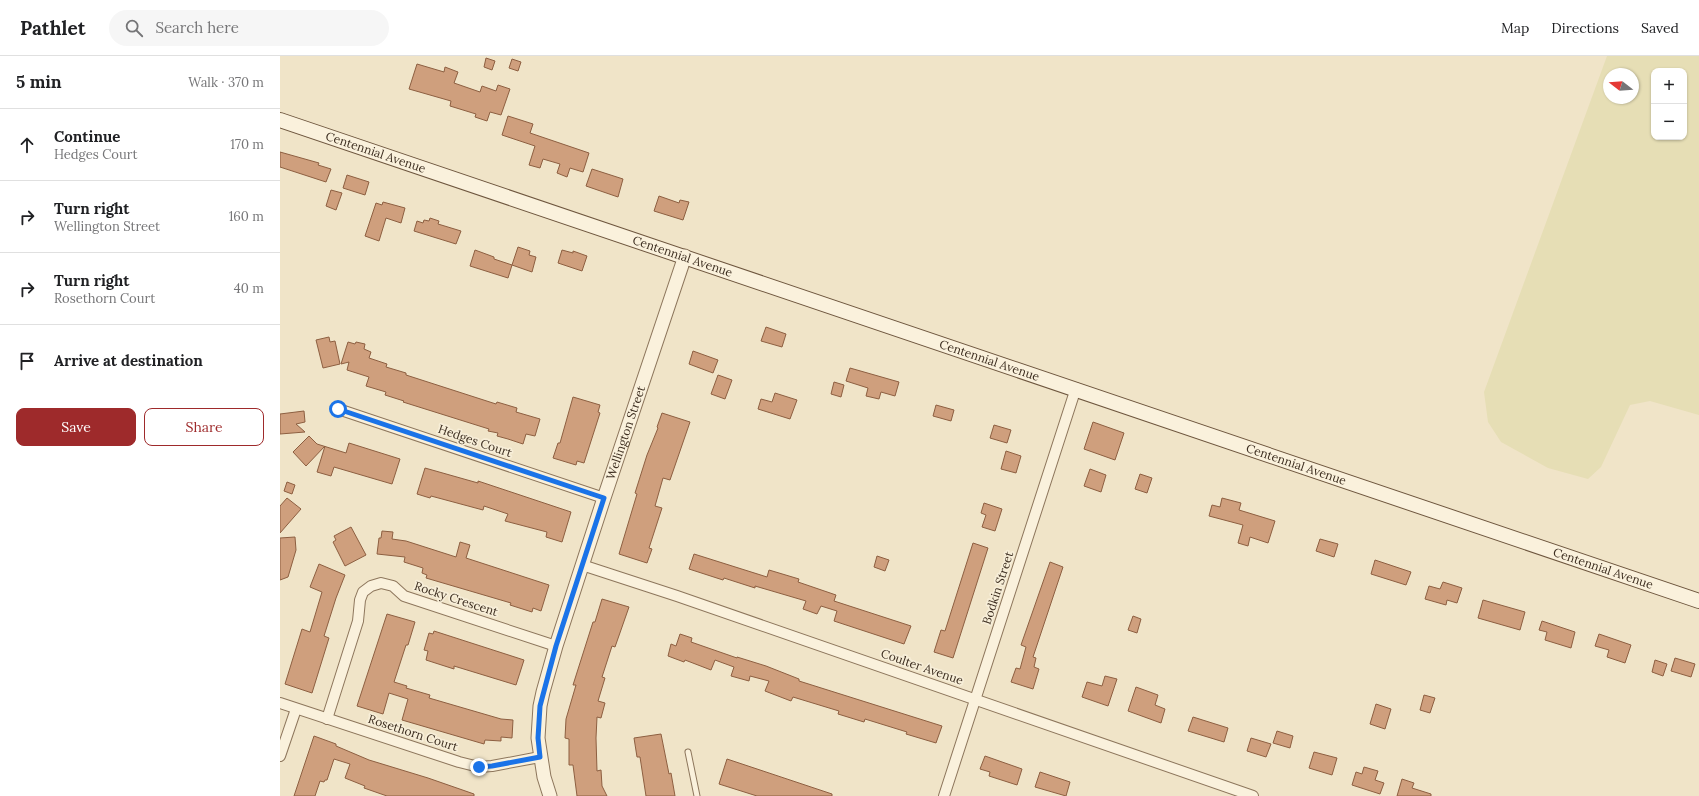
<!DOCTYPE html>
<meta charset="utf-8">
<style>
body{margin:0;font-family:Lora,serif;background:#f6f6f6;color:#202124}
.controls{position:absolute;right:12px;top:12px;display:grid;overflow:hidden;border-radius:8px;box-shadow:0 1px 3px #0004}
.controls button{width:36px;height:36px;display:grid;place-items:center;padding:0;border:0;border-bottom:1px solid #e0e0e0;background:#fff;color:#202124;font:20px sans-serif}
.compass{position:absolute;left:1323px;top:12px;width:36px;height:36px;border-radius:50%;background:#fff;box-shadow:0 1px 3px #0004;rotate:287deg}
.stop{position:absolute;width:12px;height:12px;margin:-9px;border:3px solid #1a73e8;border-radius:50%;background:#fff}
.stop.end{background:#1a73e8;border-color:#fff;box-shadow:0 1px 4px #0008}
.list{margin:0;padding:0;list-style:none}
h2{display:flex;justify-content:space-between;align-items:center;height:52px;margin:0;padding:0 16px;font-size:17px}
h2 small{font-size:13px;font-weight:400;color:#757577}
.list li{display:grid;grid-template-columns:26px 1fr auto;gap:12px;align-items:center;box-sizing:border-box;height:72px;padding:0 16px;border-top:1px solid #e0e0e0}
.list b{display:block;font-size:15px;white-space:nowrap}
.list p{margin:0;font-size:13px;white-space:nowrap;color:#757577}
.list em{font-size:13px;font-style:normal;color:#757577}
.actions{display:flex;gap:8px;padding:12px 16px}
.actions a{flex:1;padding:9px 0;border:1px solid #9e2a2b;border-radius:8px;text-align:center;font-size:14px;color:#9e2a2b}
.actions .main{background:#9e2a2b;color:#fff}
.icon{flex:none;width:22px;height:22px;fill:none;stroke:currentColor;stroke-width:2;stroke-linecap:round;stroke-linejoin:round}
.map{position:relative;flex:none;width:1419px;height:740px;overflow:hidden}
header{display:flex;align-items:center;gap:24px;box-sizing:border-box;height:56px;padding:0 20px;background:#fff;border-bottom:1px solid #e0e0e0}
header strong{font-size:19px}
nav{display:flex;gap:22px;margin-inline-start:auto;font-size:14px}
.search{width:280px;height:36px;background:#f6f6f6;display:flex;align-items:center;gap:10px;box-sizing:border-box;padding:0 14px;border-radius:22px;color:#757577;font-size:15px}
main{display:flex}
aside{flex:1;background:#fff}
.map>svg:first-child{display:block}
.farmland{fill:#e6deb5;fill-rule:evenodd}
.building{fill:#cf9f7d;stroke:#8d5f41}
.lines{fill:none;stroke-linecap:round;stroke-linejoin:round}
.service-casing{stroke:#8d765c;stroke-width:7}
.minor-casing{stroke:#8d765c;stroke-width:12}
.tertiary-casing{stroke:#8d765c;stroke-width:15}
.secondary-casing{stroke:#6f573f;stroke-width:16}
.service{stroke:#faf1dc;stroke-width:5}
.minor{stroke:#faf1dc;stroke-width:10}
.tertiary{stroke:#faf1dc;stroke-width:13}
.secondary{stroke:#faf1dc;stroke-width:14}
.route{stroke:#1a73e8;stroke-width:5}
.labels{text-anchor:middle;stroke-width:3.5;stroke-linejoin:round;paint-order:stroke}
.street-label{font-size:12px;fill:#3d2e20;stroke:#f7eed8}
</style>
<header>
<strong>Pathlet</strong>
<div class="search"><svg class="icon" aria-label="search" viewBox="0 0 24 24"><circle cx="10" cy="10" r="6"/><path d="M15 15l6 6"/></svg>Search here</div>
<nav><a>Map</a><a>Directions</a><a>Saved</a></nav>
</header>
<main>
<aside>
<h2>5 min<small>Walk · 370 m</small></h2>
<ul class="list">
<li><svg class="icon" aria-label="ahead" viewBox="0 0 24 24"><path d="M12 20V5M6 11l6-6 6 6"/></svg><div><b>Continue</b><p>Hedges Court</p></div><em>170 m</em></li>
<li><svg class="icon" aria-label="right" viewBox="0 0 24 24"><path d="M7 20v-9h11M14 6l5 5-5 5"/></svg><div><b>Turn right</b><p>Wellington Street</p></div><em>160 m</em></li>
<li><svg class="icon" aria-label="right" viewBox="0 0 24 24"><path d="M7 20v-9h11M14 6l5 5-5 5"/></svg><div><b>Turn right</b><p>Rosethorn Court</p></div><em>40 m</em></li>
<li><svg class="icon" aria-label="arrive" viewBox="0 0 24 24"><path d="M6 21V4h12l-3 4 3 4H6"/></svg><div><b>Arrive at destination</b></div></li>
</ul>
<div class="actions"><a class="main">Save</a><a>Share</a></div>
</aside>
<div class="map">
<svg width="1419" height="740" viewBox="0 0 1419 740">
<rect width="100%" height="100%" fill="#f0e4c8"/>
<path class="farmland" d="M1327 0H1419V359L1370 345 1350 349 1321 411 1308 423 1268 412 1221 386 1208 366 1204 336ZM1374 15H1404V81H1374ZM1329 18H1353V42H1329Z"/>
<g class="building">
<polygon points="206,2 215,5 212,14 204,11"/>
<polygon points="232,3 241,6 238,15 229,12"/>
<polygon points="137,8 164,16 165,11 178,16 174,27 200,36 202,30 216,35 218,29 230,33 221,59 210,56 207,65 195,61 196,58 170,50 171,45 129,33"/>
<polygon points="228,60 253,68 250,77 309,97 303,116 290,112 287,121 277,117 280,108 263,103 260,112 249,109 255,90 222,79"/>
<polygon points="0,96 39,107 38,109 51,113 46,126 0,111"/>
<polygon points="312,113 343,123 338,141 306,130"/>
<polygon points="67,119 89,126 85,139 63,132"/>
<polygon points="51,134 62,137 56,154 46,150"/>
<polygon points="379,140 399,147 400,144 409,146 403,164 374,155"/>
<polygon points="103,146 125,152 121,167 106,162 99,185 85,180 96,147 102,149"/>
<polygon points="150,162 159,165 158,168 181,175 176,188 134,175 137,165 143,167 144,164 149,165"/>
<polygon points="238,191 250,195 249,199 256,201 252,216 232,209 228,222 190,210 195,194 214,201 214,203 232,209"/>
<polygon points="282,194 293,197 293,195 307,200 302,215 278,207"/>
<polygon points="486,271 506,278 502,291 481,285"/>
<polygon points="49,281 50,286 55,285 60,308 43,312 36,284"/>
<polygon points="68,286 75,288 76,286 85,288 84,293 91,296 89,302 107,308 106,311 126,317 126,319 216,348 217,346 237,352 236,356 260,363 255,380 246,378 243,388 228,383 217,380 218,377 208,375 209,373 123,346 124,345 105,339 106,336 86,330 89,321 67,314 69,306 61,308"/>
<polygon points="413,295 438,304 433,317 409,308"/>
<polygon points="570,312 619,326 615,340 601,336 599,343 586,340 588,332 566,325"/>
<polygon points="438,319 452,324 445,343 431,338"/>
<polygon points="554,326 564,329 561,341 551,338"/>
<polygon points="495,337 517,344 510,363 478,353 481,343 492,346"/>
<polygon points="293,341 320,349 318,356 320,357 304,407 297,405 296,409 273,402 278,387 280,387"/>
<polygon points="656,349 674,354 671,365 653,360"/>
<polygon points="24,355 25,366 16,368 25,376 0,378 0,358"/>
<polygon points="382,357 410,366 390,424 383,422 375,450 382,452 369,492 372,493 367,507 339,498 357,438 355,437 367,399 378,372 377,371"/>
<polygon points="813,366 844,377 835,404 804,393"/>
<polygon points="714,369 731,374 727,387 710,382"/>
<polygon points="29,380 37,388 66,397 69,387 120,403 112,428 54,411 51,420 37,416 45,390 26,410 13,396"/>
<polygon points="726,395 741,400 736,417 721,413"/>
<polygon points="145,412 198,427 198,425 291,456 282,486 266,481 267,476 225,465 228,458 204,450 203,454 151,440 150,442 137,438"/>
<polygon points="810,413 826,419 821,436 804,430"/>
<polygon points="860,418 872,422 867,437 855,433"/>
<polygon points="7,426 15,429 12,438 4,435"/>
<polygon points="7,442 21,453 0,477 0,450"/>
<polygon points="942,442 961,447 959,454 995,465 988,487 970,481 968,490 958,487 963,469 929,460 932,449 940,451"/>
<polygon points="704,447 722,453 715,475 702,471 706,459 701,457"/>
<polygon points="71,471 86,499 65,510 53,486 56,484 54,480"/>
<polygon points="102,475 113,476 112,483 126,485 176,501 180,486 190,489 186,502 269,529 261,555 253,552 252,556 230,549 231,547 146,522 147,519 142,517 143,512 124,506 125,501 97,498 99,482 101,482"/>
<polygon points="15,481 16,494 8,521 0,524 0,482"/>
<polygon points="1040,483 1058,488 1054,501 1036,495"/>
<polygon points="693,487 708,492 673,602 654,596 661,574 665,575"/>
<polygon points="414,498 487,521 489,514 519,523 518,526 556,539 554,545 631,570 624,588 554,565 557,555 541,550 537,558 523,553 526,545 475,530 475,532 444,522 443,524 409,513"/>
<polygon points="597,500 609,504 605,515 594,511"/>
<polygon points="1095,504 1131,516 1126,529 1091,518"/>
<polygon points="770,506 783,511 753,601 756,602 754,611 759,613 753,633 731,626 736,612 740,613 746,591 741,589"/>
<polygon points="39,508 65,519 56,542 44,580 49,582 32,637 5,628 22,573 30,576 42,536 30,531"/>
<polygon points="1163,526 1182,532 1177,547 1167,544 1166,549 1145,543 1149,530 1160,533"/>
<polygon points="322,543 349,551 335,591 332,590 322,621 325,622 318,645 325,647 321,662 317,661 316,682 317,715 321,714 322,730 327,740 297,740 293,709 289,709 289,683 285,682 286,663 296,629 293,629 313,566 315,566"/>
<polygon points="1203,544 1245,556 1240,574 1198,562"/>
<polygon points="107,558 135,566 128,589 126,589 114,626 127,630 126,632 150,639 149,642 221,663 233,664 232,682 221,681 221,685 205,684 204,688 122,664 128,643 109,637 103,658 77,650"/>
<polygon points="853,560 861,563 857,577 848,574"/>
<polygon points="1262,565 1295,576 1291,592 1265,584 1267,576 1259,574"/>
<polygon points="154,575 244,604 236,629 174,610 174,613 146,604 148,595 144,594 149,577 153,578"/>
<polygon points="400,578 412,582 411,586 457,602 457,601 486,610 519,623 519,625 662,670 656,687 626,678 627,676 585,663 584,666 558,658 559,655 513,641 511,645 485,635 489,625 470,620 469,625 451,620 454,611 435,604 431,614 405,604 404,606 388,600 391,588 396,590"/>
<polygon points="1319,578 1351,589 1345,607 1327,601 1329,594 1315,590"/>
<polygon points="1395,602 1415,608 1411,621 1391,615"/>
<polygon points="1375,604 1387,608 1383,620 1372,616"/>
<polygon points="825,620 837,623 828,650 802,641 807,626 822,630"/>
<polygon points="856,631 878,639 875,649 885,653 881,667 848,655"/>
<polygon points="1144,639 1155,642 1150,657 1140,654"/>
<polygon points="1096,648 1111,653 1105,673 1090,668"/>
<polygon points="913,661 948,672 944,686 908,675"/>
<polygon points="997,675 1013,680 1010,692 993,687"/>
<polygon points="381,678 389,718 391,717 395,740 366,740 360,701 357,701 354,682"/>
<polygon points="34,680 56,688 56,690 89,704 148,722 194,738 194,740 107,740 84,732 85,730 65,722 70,708 54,703 47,724 45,724 44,726 40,725 35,740 14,740"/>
<polygon points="971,682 991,688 986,701 967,695"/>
<polygon points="1034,696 1057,702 1052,719 1029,712"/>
<polygon points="705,700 742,713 737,729 709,720 710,716 700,713"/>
<polygon points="447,703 552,738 552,740 477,740 439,728"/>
<polygon points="1084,711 1098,715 1095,724 1104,727 1100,738 1072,729 1076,716 1082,718"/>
<polygon points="760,716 790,726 786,740 755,731"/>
<polygon points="1122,723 1134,727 1132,732 1151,738 1151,740 1117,740"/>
</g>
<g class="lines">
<g class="service-casing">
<polyline id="service" points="408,696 417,740"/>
</g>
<g class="minor-casing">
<g id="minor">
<polyline points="58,353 324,442"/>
<polyline points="302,509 397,540 973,740"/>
<polyline points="0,647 179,706 199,711 212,710 260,701"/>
<polyline points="47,663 78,565 80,544 83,536 91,530 101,527 113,530 124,540 276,590"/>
<polyline points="0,700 16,653"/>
<polyline points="664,740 796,332"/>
</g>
</g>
<g class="tertiary-casing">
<g id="tertiary">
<path id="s1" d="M270 740 264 721 258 682 260 650 263 636 276 590 324 442 405 200"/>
</g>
</g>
<g class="secondary-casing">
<g id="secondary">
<path id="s2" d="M0 64 1419 545"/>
</g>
</g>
<use href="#service" class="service"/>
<use href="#minor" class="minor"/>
<use href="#tertiary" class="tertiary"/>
<use href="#secondary" class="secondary"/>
</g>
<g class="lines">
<polyline class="route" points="58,353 324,442 276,590 260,650 258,682 260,701 212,710 199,711"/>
</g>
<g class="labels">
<g class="street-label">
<text dy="4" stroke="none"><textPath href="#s2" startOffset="101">Centennial Avenue</textPath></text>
<text dy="4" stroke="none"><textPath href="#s2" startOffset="425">Centennial Avenue</textPath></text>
<text dy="4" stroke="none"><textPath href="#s2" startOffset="749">Centennial Avenue</textPath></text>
<text dy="4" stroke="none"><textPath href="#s1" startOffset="378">Wellington Street</textPath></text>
<text transform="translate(195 385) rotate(19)" y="4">Hedges Court</text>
<text dy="4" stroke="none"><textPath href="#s2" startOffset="1073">Centennial Avenue</textPath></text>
<text dy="4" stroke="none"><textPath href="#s2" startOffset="1397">Centennial Avenue</textPath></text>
<text transform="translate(718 532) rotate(-72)" y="4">Bodkin Street</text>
<text transform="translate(176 543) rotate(18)" y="4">Rocky Crescent</text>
<text transform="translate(642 611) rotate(19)" y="4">Coulter Avenue</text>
<text transform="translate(133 677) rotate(18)" y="4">Rosethorn Court</text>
</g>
</g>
</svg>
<div class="controls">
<button>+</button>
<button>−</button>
</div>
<svg class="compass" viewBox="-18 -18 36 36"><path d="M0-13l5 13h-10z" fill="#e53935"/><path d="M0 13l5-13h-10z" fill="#757577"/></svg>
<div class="stop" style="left:58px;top:353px"></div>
<div class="stop end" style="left:199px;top:711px"></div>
</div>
</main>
